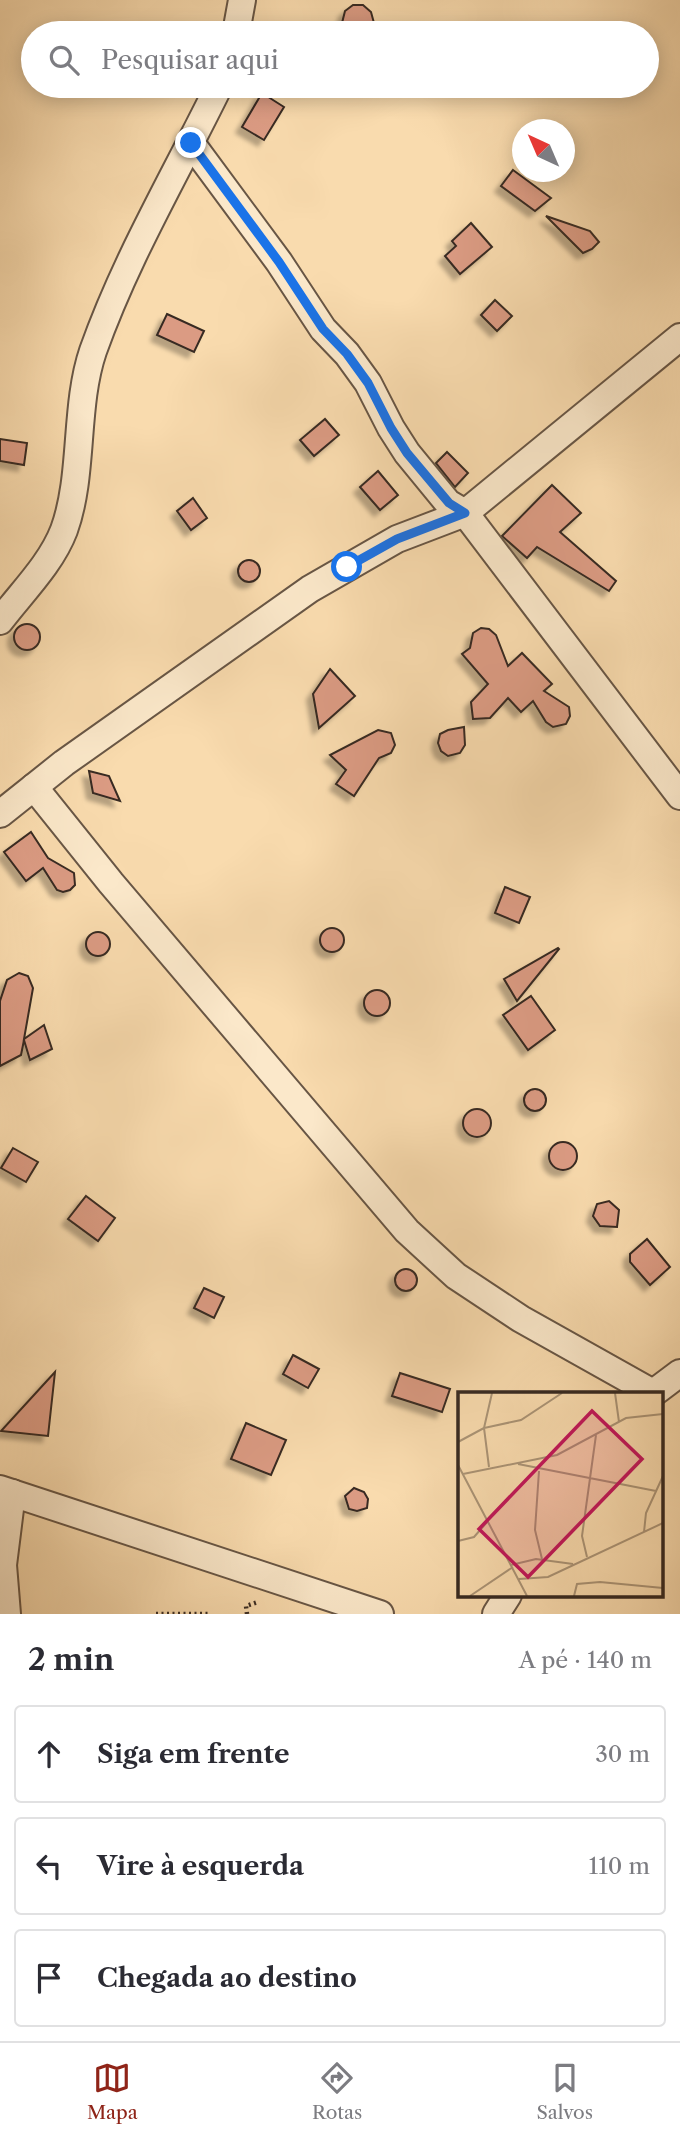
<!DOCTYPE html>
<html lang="pt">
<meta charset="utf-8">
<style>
body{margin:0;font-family:"Libre Caslon Text",serif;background:#f2f2f3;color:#2b2b33}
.compass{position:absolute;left:512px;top:119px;width:63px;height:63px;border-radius:50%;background:#fff;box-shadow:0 4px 18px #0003;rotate:316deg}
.stop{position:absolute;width:21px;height:21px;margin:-16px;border:5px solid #1a73e8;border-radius:50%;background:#fff}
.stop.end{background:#1a73e8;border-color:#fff;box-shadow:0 2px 7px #0008}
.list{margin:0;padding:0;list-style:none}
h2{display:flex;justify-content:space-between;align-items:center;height:91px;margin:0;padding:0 28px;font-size:30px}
h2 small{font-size:23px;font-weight:400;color:#7c7c81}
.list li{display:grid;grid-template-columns:46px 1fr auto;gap:21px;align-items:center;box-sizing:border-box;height:98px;margin:0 14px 14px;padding:0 14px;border:2px solid #e1e1e2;border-radius:7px}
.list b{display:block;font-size:26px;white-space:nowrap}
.list em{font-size:23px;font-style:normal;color:#7c7c81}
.icon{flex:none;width:38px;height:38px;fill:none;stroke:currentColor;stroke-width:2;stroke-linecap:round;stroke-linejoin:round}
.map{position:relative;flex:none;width:680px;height:1614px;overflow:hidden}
.search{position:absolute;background:#fff;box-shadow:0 4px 18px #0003;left:21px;right:21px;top:21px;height:77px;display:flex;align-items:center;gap:18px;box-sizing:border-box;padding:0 24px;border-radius:38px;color:#7c7c81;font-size:26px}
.sheet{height:427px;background:#fff}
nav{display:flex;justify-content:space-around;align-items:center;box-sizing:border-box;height:98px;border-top:2px solid #e1e1e2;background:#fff;font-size:19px;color:#7c7c81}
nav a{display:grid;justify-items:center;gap:4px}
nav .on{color:#8f2418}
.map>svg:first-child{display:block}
.building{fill:#db9b83;stroke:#372a22;stroke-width:2;filter:url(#shadow)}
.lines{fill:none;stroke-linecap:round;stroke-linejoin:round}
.street-casing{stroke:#685645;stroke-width:30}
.path{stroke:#372a22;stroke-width:4.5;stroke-dasharray:2 3.5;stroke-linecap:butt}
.street{stroke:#fbe8ca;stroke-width:26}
.route{stroke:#1a73e8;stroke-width:9}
.inset-road{fill:none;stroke:#ab9476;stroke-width:2}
.view{fill:#c2185b;fill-opacity:0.15;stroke:#c2185b;stroke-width:3.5}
.inset-edge{fill:none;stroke:#372a22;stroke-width:3.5}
</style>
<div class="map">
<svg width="680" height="1614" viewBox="0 0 680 1614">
<defs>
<filter id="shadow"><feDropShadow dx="-6" dy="6" stdDeviation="2" flood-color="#0004"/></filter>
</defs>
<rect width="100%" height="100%" fill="#f9dbae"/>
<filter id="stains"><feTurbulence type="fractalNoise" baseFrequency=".00286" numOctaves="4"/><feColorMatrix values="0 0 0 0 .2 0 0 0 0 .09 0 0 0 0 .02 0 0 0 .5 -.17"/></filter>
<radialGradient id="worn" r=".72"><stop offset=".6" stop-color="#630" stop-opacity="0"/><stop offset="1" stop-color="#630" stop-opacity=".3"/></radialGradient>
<g class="building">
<polygon points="353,5 363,5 371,12 374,23 367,33 347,33 342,23 345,11"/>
<polygon points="262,93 284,107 264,140 242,127"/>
<polygon points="513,170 551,198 535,211 501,186"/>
<polygon points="546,216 590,231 599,242 592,249 583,253"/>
<polygon points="471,223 492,247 460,274 445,256 456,246 452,241"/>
<polygon points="495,300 512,316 497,331 481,315"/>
<polygon points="167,314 204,331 194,352 157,335"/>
<polygon points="325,419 339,435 314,456 300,440"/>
<polygon points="0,439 27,443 24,465 0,461"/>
<polygon points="447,452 468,473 455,487 436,463"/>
<polygon points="378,471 398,495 380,510 360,487"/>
<polygon points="552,485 581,513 560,532 616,581 609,591 537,547 527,558 502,536"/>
<polygon points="193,498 207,518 191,530 177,511"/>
<circle cx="249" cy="571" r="11"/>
<circle cx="27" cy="637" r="13"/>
<polygon points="481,628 489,629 496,635 508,666 522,653 552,684 544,691 569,707 570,716 566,724 553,727 546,722 533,701 521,712 508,698 490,718 473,719 471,702 488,684 462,654 470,648 473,633"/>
<polygon points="330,669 355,696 319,728 313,694"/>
<polygon points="464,727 465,745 460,753 448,756 441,751 438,743 440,734 448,730"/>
<polygon points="378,730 391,733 395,745 391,753 379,758 354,796 336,784 346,770 330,755"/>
<polygon points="89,771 109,776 120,801 93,793"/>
<polygon points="31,832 48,858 74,873 75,885 70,890 63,892 57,890 43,868 26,881 4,852"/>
<polygon points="505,887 530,897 519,923 495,913"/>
<circle cx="332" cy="940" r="12"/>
<circle cx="98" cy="944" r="12"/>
<polygon points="558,948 559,949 517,1001 504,979"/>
<polygon points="19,973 28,976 33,988 24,1039 44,1025 52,1049 30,1060 24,1040 21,1055 0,1066 0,1001 7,980"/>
<circle cx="377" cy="1003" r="13"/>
<polygon points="531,996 555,1030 528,1050 503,1015"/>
<circle cx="535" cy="1100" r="11"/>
<circle cx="477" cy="1123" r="14"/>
<circle cx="563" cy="1156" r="14"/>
<polygon points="13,1148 38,1162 26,1182 1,1168"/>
<polygon points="86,1196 115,1218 98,1241 68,1219"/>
<polygon points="609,1201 619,1210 617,1227 600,1226 593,1216 597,1204"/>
<polygon points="647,1239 670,1267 650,1285 630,1262 630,1254"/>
<circle cx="406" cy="1280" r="11"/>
<polygon points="204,1288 224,1297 214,1318 194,1308"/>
<polygon points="293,1355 319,1369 308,1388 283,1374"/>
<polygon points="55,1372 48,1436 1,1431"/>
<polygon points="400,1373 450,1389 442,1412 392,1396"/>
<polygon points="246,1423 286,1440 271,1475 231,1459"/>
<polygon points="354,1488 364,1492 368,1499 367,1508 357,1511 349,1509 345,1496"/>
</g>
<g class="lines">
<g class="street-casing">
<g id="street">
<polyline points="236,33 242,0"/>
<polyline points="191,143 279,262 323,329 347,354 368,383 391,428 407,453 448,503 465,513 680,796"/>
<path d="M0 621C22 592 51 564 64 530 84 475 74 407 93 351 126 258 176 174 219 86"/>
<polyline points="34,787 111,883 407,1231 456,1276 521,1319 653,1393"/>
<polyline points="0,814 64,763 310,589 397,539 465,513 680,337"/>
<polyline points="652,1394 680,1373"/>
<polyline points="0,1489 380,1614"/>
<polyline points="7,1614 3,1565 12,1493"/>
<polyline points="496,1614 508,1595"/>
</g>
</g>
<g class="path">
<polyline points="156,1614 211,1614"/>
<polyline points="247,1614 246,1606 258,1602"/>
</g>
<use href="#street" class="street"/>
</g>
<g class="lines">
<polyline class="route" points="191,143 279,262 323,329 347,354 368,383 391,428 407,453 449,503 465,513 397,539 347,567"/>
</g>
<g transform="translate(458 1392)">
<rect width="205" height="205" fill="#f9dbae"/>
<path class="inset-road" d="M157 1 161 30M0 50 26 36 34 1M60 72 198 99M0 73 69 204M31 75 26 36 63 28 104 1M81 79 77 138 84 167M5 82 99 63 168 26 205 22M186 140 188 121 205 84M0 149 16 145 30 129M129 165 124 144 138 43M53 173 78 167 115 172M61 187 90 185 205 131M12 204 55 175M116 204 119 192 142 190 205 196"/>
<path class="view" d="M134 19 184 67 70 185 21 137Z"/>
<rect width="205" height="205" class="inset-edge"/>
</g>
<rect width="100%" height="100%" filter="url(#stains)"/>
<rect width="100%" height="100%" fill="url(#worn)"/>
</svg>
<svg class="compass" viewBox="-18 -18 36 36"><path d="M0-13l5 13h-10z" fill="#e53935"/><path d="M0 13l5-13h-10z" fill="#7c7c81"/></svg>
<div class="stop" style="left:347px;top:567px"></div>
<div class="stop end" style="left:191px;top:143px"></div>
<div class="search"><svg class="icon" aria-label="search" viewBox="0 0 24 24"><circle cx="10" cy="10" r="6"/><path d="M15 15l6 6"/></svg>Pesquisar aqui</div>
</div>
<section class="sheet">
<h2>2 min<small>A pé · 140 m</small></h2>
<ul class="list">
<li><svg class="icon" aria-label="ahead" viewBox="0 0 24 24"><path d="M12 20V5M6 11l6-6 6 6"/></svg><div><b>Siga em frente</b></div><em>30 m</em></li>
<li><svg class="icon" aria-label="left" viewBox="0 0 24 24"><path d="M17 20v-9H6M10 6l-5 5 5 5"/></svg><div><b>Vire à esquerda</b></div><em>110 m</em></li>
<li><svg class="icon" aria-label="arrive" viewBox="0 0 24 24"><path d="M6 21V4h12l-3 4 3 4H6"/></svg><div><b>Chegada ao destino</b></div></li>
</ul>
</section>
<nav>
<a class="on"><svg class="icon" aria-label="map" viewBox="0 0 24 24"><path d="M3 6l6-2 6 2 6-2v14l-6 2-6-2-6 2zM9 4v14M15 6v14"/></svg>Mapa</a>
<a><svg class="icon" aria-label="directions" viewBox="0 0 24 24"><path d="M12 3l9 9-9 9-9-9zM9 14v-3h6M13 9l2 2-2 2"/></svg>Rotas</a>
<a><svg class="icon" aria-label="saved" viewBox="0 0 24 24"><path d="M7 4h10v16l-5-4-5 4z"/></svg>Salvos</a>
</nav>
